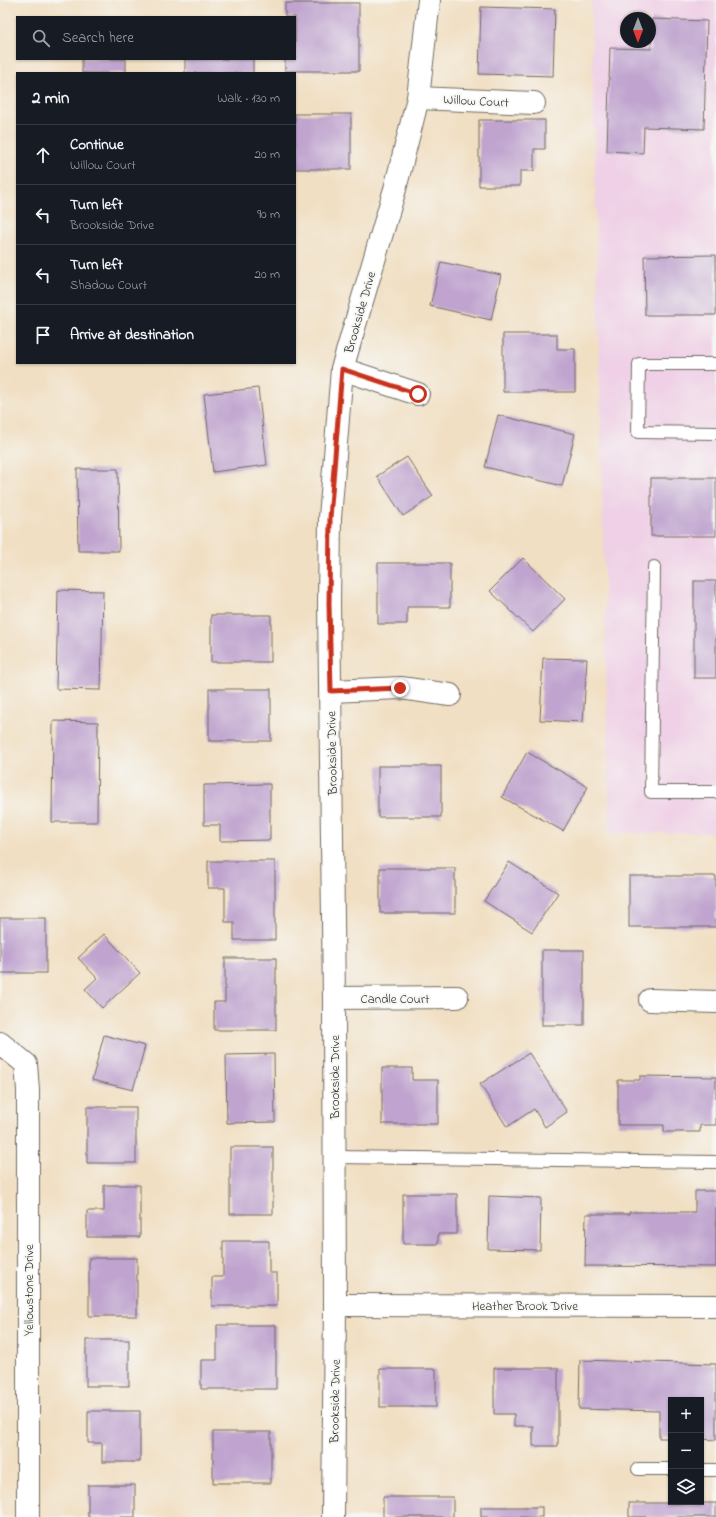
<!DOCTYPE html>
<meta charset="utf-8">
<style>
body{margin:0;font-family:"Indie Flower",sans-serif;background:#242831;color:#f1f3f6}
.controls{position:absolute;right:12px;bottom:12px;display:grid;overflow:hidden;border-radius:0px;box-shadow:0 1px 3px #0004}
.controls button{width:36px;height:36px;display:grid;place-items:center;padding:0;border:0;border-bottom:1px solid #363941;background:#171b24;color:#f1f3f6;font:20px sans-serif}
.compass{position:absolute;left:620px;top:12px;width:36px;height:36px;border-radius:50%;background:#171b24;box-shadow:0 1px 3px #0004;rotate:180deg}
.stop{position:absolute;width:12px;height:12px;margin:-9px;border:3px solid #c8321e;border-radius:50%;background:#fff}
.stop.end{background:#c8321e;border-color:#fff;box-shadow:0 1px 4px #0008}
.list{margin:0;padding:0;list-style:none}
h2{display:flex;justify-content:space-between;align-items:center;height:52px;margin:0;padding:0 16px;font-size:17px}
h2 small{font-size:13px;font-weight:400;color:#9ea1a6}
.list li{display:grid;grid-template-columns:26px 1fr auto;gap:12px;align-items:center;box-sizing:border-box;height:60px;padding:0 16px;border-top:1px solid #363941}
.list b{display:block;font-size:15px;white-space:nowrap}
.list p{margin:0;font-size:13px;white-space:nowrap;color:#9ea1a6}
.list em{font-size:13px;font-style:normal;color:#9ea1a6}
.icon{flex:none;width:22px;height:22px;fill:none;stroke:currentColor;stroke-width:2;stroke-linecap:round;stroke-linejoin:round}
.map{position:relative;flex:none;width:716px;height:1517px;overflow:hidden}
.search{position:absolute;background:#171b24;box-shadow:0 1px 3px #0004;left:16px;top:16px;width:280px;height:44px;display:flex;align-items:center;gap:10px;box-sizing:border-box;padding:0 14px;border-radius:0px;color:#9ea1a6;font-size:15px}
.panel{position:absolute;background:#171b24;box-shadow:0 1px 3px #0004;left:16px;top:72px;width:280px;height:292px;border-radius:0px}
.map>svg:first-child{display:block}
.built{fill:#efd0e6;fill-rule:evenodd}
.building{fill:#c0a4cf}
.lines{fill:none;stroke-linecap:round;stroke-linejoin:round}
.lane-casing{stroke:#706a60;stroke-width:14}
.street-casing{stroke:#706a60;stroke-width:24}
.lane{stroke:#fff;stroke-width:12}
.street{stroke:#fff;stroke-width:22}
.route{stroke:#c8321e;stroke-width:5}
.labels{text-anchor:middle;stroke-width:3.5;stroke-linejoin:round;paint-order:stroke}
.street-label{font-size:13px;fill:#2b2b2b;stroke:#f6f6f2}
</style>
<div class="map">
<svg width="716" height="1517" viewBox="0 0 716 1517">
<rect width="100%" height="100%" fill="#f6f6f2"/>
<filter id="ink" filterUnits="userSpaceOnUse"><feTurbulence type="fractalNoise" baseFrequency=".025" numOctaves="2"/><feDisplacementMap in="SourceGraphic" scale="8" xChannelSelector="R" yChannelSelector="G"/><feConvolveMatrix kernelMatrix="1 2 1 2 8 2 1 2 1" color-interpolation-filters="sRGB"/></filter>
<filter id="wash" filterUnits="userSpaceOnUse"><feTurbulence type="fractalNoise" baseFrequency=".012" numOctaves="4" result="noise"/><feDisplacementMap in="SourceGraphic" scale="16" xChannelSelector="R" yChannelSelector="G"/><feGaussianBlur stdDeviation="0.9" result="paint"/><feColorMatrix in="noise" values="0 0 0 0 0 0 0 0 0 0 0 0 0 0 0 0 0 1.4 0 .05"/><feComposite in="paint" operator="in"/></filter>
<g filter="url(#wash)">
<rect width="100%" height="100%" fill="#f1dfc3"/>
<path class="built" d="M591 0H716V833H610ZM626 18H650V42H626Z"/>
<g id="blocks">
<g class="building">
<polygon points="285,3 359,3 359,71 285,71 285,59 295,59 295,17 285,17"/>
<polygon points="481,7 555,9 553,76 479,74"/>
<polygon points="652,19 707,21 704,129 644,127 643,153 607,151 610,48 651,49"/>
<rect x="82" y="59" width="44" height="14"/>
<rect x="185" y="59" width="68" height="14"/>
<rect x="295" y="114" width="56" height="55"/>
<polygon points="479,120 545,120 545,149 534,149 534,171 520,171 520,186 479,186"/>
<polygon points="716,255 716,315 645,315 644,256"/>
<polygon points="441,262 501,275 491,320 430,306"/>
<polygon points="503,334 557,334 557,349 575,349 575,392 503,392"/>
<polygon points="258,388 267,465 213,472 204,394"/>
<polygon points="498,415 575,434 562,486 485,467"/>
<polygon points="407,457 433,496 403,516 377,476"/>
<polygon points="77,469 118,469 119,551 78,551"/>
<rect x="651" y="478" width="65" height="58"/>
<polygon points="523,558 565,599 533,632 490,591"/>
<polygon points="378,563 450,563 450,607 407,607 407,624 378,624"/>
<rect x="694" y="581" width="22" height="97"/>
<polygon points="58,590 103,591 101,690 56,689"/>
<rect x="211" y="615" width="60" height="47"/>
<polygon points="543,658 587,659 583,722 540,720"/>
<rect x="209" y="689" width="62" height="52"/>
<polygon points="53,721 98,722 97,822 52,822"/>
<polygon points="527,752 588,787 563,831 502,797"/>
<rect x="378" y="766" width="63" height="51"/>
<polygon points="270,784 270,840 220,841 220,825 204,825 204,785"/>
<polygon points="208,861 275,861 275,940 234,940 234,922 225,922 225,888 208,888"/>
<polygon points="509,862 558,893 532,932 484,901"/>
<rect x="380" y="868" width="75" height="45"/>
<rect x="629" y="876" width="87" height="51"/>
<rect x="0" y="918" width="46" height="55"/>
<polygon points="104,934 140,973 102,1008 85,989 97,978 78,958"/>
<rect x="542" y="950" width="42" height="75"/>
<polygon points="225,958 276,958 276,1030 214,1030 214,1002 225,1002"/>
<polygon points="104,1035 145,1046 133,1090 92,1080"/>
<polygon points="529,1053 567,1112 545,1127 534,1109 507,1127 480,1084"/>
<polygon points="274,1054 275,1122 227,1123 226,1055"/>
<polygon points="382,1068 412,1068 412,1080 438,1080 438,1124 382,1124"/>
<polygon points="640,1076 716,1077 716,1125 700,1125 700,1132 664,1132 664,1125 618,1125 618,1080 640,1080"/>
<rect x="87" y="1107" width="49" height="56"/>
<rect x="230" y="1147" width="43" height="67"/>
<polygon points="104,1185 140,1185 140,1237 87,1237 87,1211 104,1211"/>
<polygon points="695,1191 716,1191 716,1267 585,1266 586,1214 629,1214 629,1212 695,1212"/>
<polygon points="403,1194 457,1194 457,1234 438,1234 438,1244 403,1244"/>
<polygon points="489,1196 541,1198 540,1250 488,1249"/>
<polygon points="223,1241 269,1241 269,1273 277,1273 277,1306 212,1306 212,1277 223,1277"/>
<rect x="89" y="1258" width="48" height="58"/>
<polygon points="217,1325 276,1325 276,1389 201,1389 201,1360 217,1360"/>
<rect x="86" y="1340" width="43" height="46"/>
<polygon points="580,1360 716,1364 716,1440 701,1439 701,1400 671,1400 671,1438 659,1438 659,1411 579,1409"/>
<polygon points="494,1368 558,1368 558,1446 533,1446 533,1426 514,1426 514,1414 494,1414"/>
<rect x="380" y="1369" width="56" height="38"/>
<polygon points="88,1411 140,1411 140,1462 102,1462 102,1443 88,1443"/>
<rect x="213" y="1432" width="58" height="51"/>
<rect x="88" y="1485" width="47" height="32"/>
<rect x="383" y="1497" width="70" height="20"/>
<rect x="629" y="1503" width="87" height="14"/>
<rect x="481" y="1507" width="61" height="10"/>
</g>
</g>
</g>
<g filter="url(#ink)">
<use href="#blocks" fill-opacity="0" stroke="#706a60" stroke-width="1"/>
<g class="lines">
<g class="lane-casing">
<g id="lane">
<polyline points="716,364 639,364 638,432 716,433"/>
<polyline points="654,567 651,792 716,792"/>
<polyline points="334,1157 716,1162"/>
<polyline points="638,1469 671,1469"/>
<polyline points="701,1470 716,1470"/>
</g>
</g>
<g class="street-casing">
<g id="street">
<polyline points="418,98 534,103"/>
<polyline points="342,369 418,394"/>
<polyline points="331,691 401,688 450,695"/>
<polyline points="334,998 457,997"/>
<polyline points="650,1000 716,1002"/>
<polyline points="0,1043 26,1064 28,1090 28,1517"/>
<polyline points="335,1305 716,1306"/>
<polyline points="333,1517 335,1305 334,998 329,604 330,518 342,369 395,189 418,98 429,0"/>
</g>
</g>
<use href="#lane" class="lane"/>
<use href="#street" class="street"/>
</g>
</g>
<g class="lines" filter="url(#ink)">
<polyline class="route" points="400,688 331,691 329,604 330,518 342,369 418,394"/>
</g>
<g class="labels">
<g class="street-label">
<text transform="translate(476 100) rotate(3)" y="5">Willow Court</text>
<text transform="translate(359 312) rotate(-74)" y="5">Brookside Drive</text>
<text transform="translate(331 753) rotate(-91)" y="5">Brookside Drive</text>
<text x="395" y="1003">Candle Court</text>
<text transform="translate(334 1077) rotate(-90)" y="5">Brookside Drive</text>
<text transform="translate(28 1290) rotate(-90)" y="5">Yellowstone Drive</text>
<text x="525" y="1310">Heather Brook Drive</text>
<text transform="translate(334 1401) rotate(-89)" y="5">Brookside Drive</text>
</g>
</g>
</svg>
<div class="controls">
<button>+</button>
<button>−</button>
<button><svg class="icon" aria-label="layers" viewBox="0 0 24 24"><path d="M12 4l9 5-9 5-9-5zM3 14l9 5 9-5"/></svg></button>
</div>
<svg class="compass" viewBox="-18 -18 36 36"><path d="M0-13l5 13h-10z" fill="#e53935"/><path d="M0 13l5-13h-10z" fill="#9ea1a6"/></svg>
<div class="stop" style="left:418px;top:394px"></div>
<div class="stop end" style="left:400px;top:688px"></div>
<div class="search"><svg class="icon" aria-label="search" viewBox="0 0 24 24"><circle cx="10" cy="10" r="6"/><path d="M15 15l6 6"/></svg>Search here</div>
<section class="panel">
<h2>2 min<small>Walk · 130 m</small></h2>
<ul class="list">
<li><svg class="icon" aria-label="ahead" viewBox="0 0 24 24"><path d="M12 20V5M6 11l6-6 6 6"/></svg><div><b>Continue</b><p>Willow Court</p></div><em>20 m</em></li>
<li><svg class="icon" aria-label="left" viewBox="0 0 24 24"><path d="M17 20v-9H6M10 6l-5 5 5 5"/></svg><div><b>Turn left</b><p>Brookside Drive</p></div><em>90 m</em></li>
<li><svg class="icon" aria-label="left" viewBox="0 0 24 24"><path d="M17 20v-9H6M10 6l-5 5 5 5"/></svg><div><b>Turn left</b><p>Shadow Court</p></div><em>20 m</em></li>
<li><svg class="icon" aria-label="arrive" viewBox="0 0 24 24"><path d="M6 21V4h12l-3 4 3 4H6"/></svg><div><b>Arrive at destination</b></div></li>
</ul>
</section>
</div>
